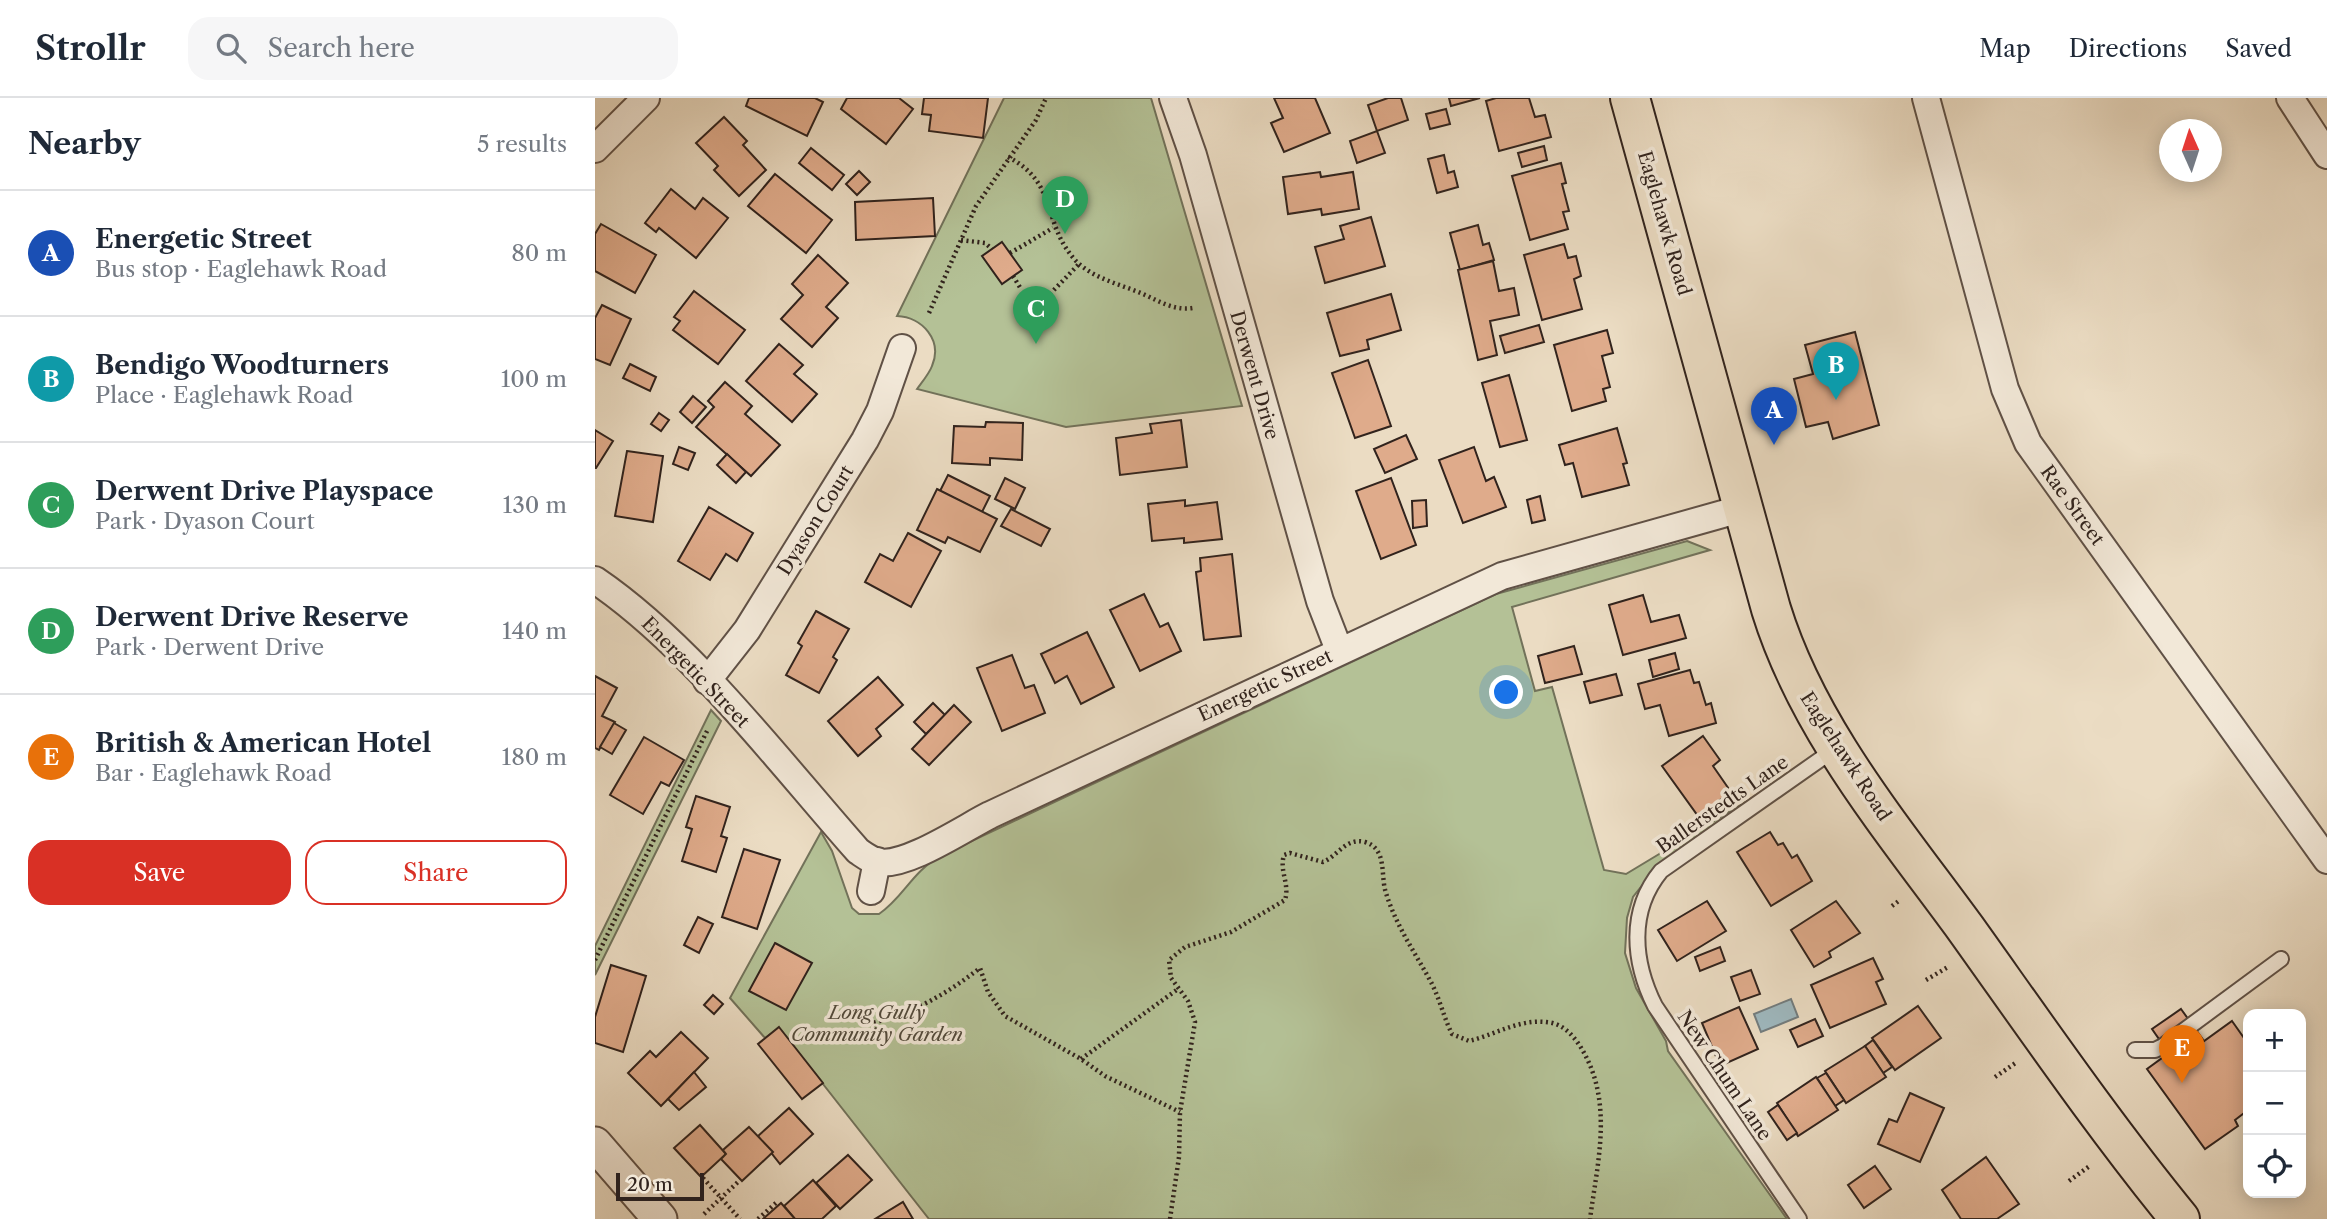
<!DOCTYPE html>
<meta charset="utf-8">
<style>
body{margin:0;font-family:"Libre Caslon Text",serif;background:#f6f6f7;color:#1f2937}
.controls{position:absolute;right:21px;bottom:21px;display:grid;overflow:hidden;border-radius:14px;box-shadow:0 4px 18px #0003}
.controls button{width:63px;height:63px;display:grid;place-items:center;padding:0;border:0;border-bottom:2px solid #e0e1e3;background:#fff;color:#1f2937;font:35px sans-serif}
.compass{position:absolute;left:1564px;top:21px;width:63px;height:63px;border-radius:50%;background:#fff;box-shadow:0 4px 18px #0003;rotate:357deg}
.scale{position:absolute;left:21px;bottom:18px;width:88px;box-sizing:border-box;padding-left:7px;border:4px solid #31231d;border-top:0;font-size:19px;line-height:24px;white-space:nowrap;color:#31231d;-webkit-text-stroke:5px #f2e8d8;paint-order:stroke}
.you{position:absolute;left:912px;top:595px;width:24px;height:24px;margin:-18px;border:5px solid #fff;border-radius:50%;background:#1a73e8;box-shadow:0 0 0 10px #1a73e833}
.badge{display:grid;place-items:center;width:46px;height:46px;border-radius:50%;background:#d93025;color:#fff;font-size:23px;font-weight:700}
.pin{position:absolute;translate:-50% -58px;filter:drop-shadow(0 2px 4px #0008)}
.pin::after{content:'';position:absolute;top:37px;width:24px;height:21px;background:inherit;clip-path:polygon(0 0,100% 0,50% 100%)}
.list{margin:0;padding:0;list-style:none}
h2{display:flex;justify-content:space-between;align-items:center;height:91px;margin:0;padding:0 28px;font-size:30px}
h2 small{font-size:23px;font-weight:400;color:#747a83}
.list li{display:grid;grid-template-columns:46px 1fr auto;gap:21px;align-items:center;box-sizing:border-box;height:126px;padding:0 28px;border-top:2px solid #e0e1e3}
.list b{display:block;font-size:26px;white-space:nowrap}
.list p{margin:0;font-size:23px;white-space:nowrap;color:#747a83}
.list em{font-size:23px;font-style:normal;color:#747a83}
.actions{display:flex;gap:14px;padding:21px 28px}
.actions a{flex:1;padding:16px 0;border:2px solid #d93025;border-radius:21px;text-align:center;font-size:24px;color:#d93025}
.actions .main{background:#d93025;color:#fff}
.icon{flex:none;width:38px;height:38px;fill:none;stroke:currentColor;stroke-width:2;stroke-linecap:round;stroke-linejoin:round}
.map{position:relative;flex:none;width:1732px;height:1121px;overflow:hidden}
header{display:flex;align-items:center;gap:42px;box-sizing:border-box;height:98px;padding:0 35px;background:#fff;border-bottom:2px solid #e0e1e3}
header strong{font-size:33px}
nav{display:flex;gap:38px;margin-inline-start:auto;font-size:24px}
.search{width:490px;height:63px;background:#f6f6f7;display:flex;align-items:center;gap:18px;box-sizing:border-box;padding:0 24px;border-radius:21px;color:#747a83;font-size:26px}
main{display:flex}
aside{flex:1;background:#fff}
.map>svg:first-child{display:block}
.green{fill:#b4c196;stroke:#72725a;stroke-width:2}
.water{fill:#9eb8bf;stroke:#727c7e;stroke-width:2}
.building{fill:#dfab8b;stroke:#31231d;stroke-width:2}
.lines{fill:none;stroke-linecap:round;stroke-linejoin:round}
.service-casing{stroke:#605146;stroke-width:18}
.minor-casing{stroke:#605146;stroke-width:30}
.tertiary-casing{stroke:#605146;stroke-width:37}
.primary-casing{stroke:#31231d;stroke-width:42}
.path{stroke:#31231d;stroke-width:4.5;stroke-dasharray:2 3.5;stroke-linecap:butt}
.service{stroke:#f2e8d8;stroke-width:14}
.minor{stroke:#f2e8d8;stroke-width:26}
.tertiary{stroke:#f2e8d8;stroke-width:33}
.primary{stroke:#ebdcc3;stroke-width:38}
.labels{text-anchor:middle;stroke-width:7;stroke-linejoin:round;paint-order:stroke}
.street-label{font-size:19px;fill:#31231d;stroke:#f2e8d8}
.park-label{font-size:19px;font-style:italic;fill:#524a3b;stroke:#f2e8d8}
</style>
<header>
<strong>Strollr</strong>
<div class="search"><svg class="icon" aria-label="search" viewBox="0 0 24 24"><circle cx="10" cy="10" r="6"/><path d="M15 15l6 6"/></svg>Search here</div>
<nav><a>Map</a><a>Directions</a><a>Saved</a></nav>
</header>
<main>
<aside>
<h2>Nearby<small>5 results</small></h2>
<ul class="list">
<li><span class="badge" style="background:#1a4fb4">A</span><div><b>Energetic Street</b><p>Bus stop · Eaglehawk Road</p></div><em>80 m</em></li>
<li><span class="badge" style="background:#0f9aa8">B</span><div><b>Bendigo Woodturners</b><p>Place · Eaglehawk Road</p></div><em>100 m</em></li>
<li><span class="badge" style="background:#2e9e5b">C</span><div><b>Derwent Drive Playspace</b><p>Park · Dyason Court</p></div><em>130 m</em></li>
<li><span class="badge" style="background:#2e9e5b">D</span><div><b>Derwent Drive Reserve</b><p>Park · Derwent Drive</p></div><em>140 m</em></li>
<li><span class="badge" style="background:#e8710a">E</span><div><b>British &amp; American Hotel</b><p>Bar · Eaglehawk Road</p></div><em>180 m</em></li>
</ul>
<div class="actions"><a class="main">Save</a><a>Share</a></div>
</aside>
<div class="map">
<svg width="1732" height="1121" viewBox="0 0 1732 1121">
<rect width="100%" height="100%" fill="#ebdcc3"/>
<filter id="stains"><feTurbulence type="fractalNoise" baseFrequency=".00286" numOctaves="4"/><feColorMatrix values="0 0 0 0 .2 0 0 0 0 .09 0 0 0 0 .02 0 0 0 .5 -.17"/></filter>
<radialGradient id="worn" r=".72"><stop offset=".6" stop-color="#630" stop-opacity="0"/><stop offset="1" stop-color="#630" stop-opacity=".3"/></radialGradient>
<g class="green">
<path d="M409 0H556L647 308 471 329 322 291C327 284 334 276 337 268 348 242 327 219 302 218Z"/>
<path d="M1092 443 1115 452 917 509 940 593 957 589 1009 772 1031 776 1172 691 1061 770 1038 799 1032 820 1030 855 1041 890 1071 943 1073 953 1192 1121H334L184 930 170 940 135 900 226 734 237 753 257 810 264 816H284C310 798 316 774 347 757L901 496Z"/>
<polygon points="116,612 126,623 0,877 0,848"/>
</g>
<polygon class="water" points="1196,901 1203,919 1166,934 1159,916"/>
<g class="building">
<polygon points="154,0 220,0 228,4 212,38 151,8"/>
<polygon points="252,0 304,0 318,11 291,46 246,11"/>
<polygon points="329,0 393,0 388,40 334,33 336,17 327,16"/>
<polygon points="679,0 720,0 735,35 689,54 676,25 688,20"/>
<polygon points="793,0 806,0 813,22 782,33 773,7"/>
<polygon points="854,0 885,0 856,8"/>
<polygon points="901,0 934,0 940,19 950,17 956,39 904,53 891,3"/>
<polygon points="851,11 855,26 835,31 831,16"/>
<polygon points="129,19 152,43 148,47 171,72 144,98 119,72 123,68 101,45"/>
<polygon points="782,33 790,55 762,65 755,43"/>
<polygon points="949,48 952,62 927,69 923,55"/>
<polygon points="216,50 249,77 237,92 204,65"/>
<polygon points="849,57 853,75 859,73 863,89 842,95 833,61"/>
<polygon points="966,65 971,85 967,86 974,113 968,114 973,131 935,142 917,78"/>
<polygon points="264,73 275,84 262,97 251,86"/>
<polygon points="725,74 726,79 758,74 764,111 727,117 726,111 693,116 688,79"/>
<polygon points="180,76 237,122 211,155 153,108"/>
<polygon points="76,91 100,111 108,100 133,120 101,160 64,130 61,134 50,125"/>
<polygon points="338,100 340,138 261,142 260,104"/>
<polygon points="776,119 790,168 730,185 720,149 749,141 745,128"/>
<polygon points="6,126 61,157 40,195 0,173 0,136"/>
<polygon points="883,127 888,147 894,145 899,162 865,172 855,135"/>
<polygon points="407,144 427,172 407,186 387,158"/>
<polygon points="969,146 973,160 981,158 986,178 979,181 987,211 947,222 929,157"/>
<polygon points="223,157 253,185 231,209 243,220 217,249 186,221 208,197 197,186"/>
<polygon points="898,163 904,193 919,190 924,217 895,223 902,257 883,262 863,172"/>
<polygon points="99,193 150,232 123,266 78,232 85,223 79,219"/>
<polygon points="796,196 806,232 772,242 774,251 745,258 732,215"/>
<polygon points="7,207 36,221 15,267 0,261 0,220"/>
<polygon points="944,227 949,244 910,255 905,238"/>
<polygon points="1012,232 1018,255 1007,258 1015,289 1008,291 1011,303 977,313 959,247"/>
<polygon points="1260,234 1284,327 1238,341 1233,324 1211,329 1199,281 1218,276 1210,247"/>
<polygon points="184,246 208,267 199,276 222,296 197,324 151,283"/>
<polygon points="773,262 796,328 760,340 737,275"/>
<polygon points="35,266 61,279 55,293 28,280"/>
<polygon points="914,277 932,342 905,349 887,285"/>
<polygon points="130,284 157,308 150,316 185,347 156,378 101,329 119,309 113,303"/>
<polygon points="98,298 111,309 97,325 85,314"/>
<polygon points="64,315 74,322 66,333 56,326"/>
<polygon points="586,322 592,369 525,377 521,340 557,335 555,326"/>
<polygon points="391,324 428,325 427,362 395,360 395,367 357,365 359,328 390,329"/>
<polygon points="1022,330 1032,365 1028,366 1034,387 987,399 978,365 970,367 964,347"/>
<polygon points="0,332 18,343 1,370 0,370"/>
<polygon points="811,337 822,361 790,375 779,351"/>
<polygon points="84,349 100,355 93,372 78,366"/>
<polygon points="879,349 891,383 899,379 911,409 868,425 844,362"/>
<polygon points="32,353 68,358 58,424 20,418"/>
<polygon points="132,356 151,374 141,385 122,367"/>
<polygon points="353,377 395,398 387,414 345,393"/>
<polygon points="410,380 430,390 420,411 400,401"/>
<polygon points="796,380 821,447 786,461 761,393"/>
<polygon points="342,391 402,421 385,454 353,439 350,445 322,432"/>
<polygon points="945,398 950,422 937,425 932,402"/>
<polygon points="590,402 590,408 622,404 627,441 589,445 589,440 557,443 553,406"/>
<polygon points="831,402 832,428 818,430 817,403"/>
<polygon points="114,409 158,435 142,463 131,456 115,482 83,463"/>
<polygon points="416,411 455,431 446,448 406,428"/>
<polygon points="313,435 346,453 316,509 270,484 285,456 298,463"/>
<polygon points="637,456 646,538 609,542 601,474 606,473 605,460"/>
<polygon points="549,496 565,529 573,525 586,553 545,573 515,512"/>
<polygon points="1048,497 1056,524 1084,517 1091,540 1028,557 1014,507"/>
<polygon points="221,513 254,531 238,559 242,562 224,595 191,577 207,548 203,545"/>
<polygon points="492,534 519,589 486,606 472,578 460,585 446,556"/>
<polygon points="979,548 987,576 950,585 943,558"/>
<polygon points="1080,555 1084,571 1058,579 1054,562"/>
<polygon points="417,557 430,590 439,587 450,615 407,633 382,570"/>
<polygon points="1095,572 1099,585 1104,584 1111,607 1116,605 1121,625 1074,638 1065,607 1050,611 1043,586"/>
<polygon points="1021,576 1027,597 995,605 989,584"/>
<polygon points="0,578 22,590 7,618 20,624 4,652 0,650"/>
<polygon points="283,579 308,607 281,631 286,638 263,658 233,623"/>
<polygon points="338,605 350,617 331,636 319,624"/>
<polygon points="359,607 376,624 334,667 317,651"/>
<polygon points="19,625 31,632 17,656 5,649"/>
<polygon points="1108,638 1125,662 1118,668 1136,694 1103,718 1067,668"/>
<polygon points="49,639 89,662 74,688 66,684 48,716 15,697"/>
<polygon points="101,698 135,709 126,738 132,740 121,774 87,763 97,731 91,729"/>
<polygon points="1129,700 1136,709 1115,724 1108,715"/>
<polygon points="1175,734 1183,747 1188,745 1197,760 1202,757 1217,783 1176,808 1142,754"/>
<polygon points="149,751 185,762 162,831 127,819"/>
<polygon points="1112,803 1131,833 1082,863 1063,832"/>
<polygon points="1241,803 1265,835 1234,854 1236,859 1219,869 1196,832"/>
<polygon points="103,819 118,826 104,855 89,847"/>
<polygon points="180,845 217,865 191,912 154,893"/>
<polygon points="1125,849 1130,863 1105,873 1100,859"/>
<polygon points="1278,860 1288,881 1281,884 1291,906 1235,930 1216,887"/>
<polygon points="16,867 51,878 28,954 0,945 0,919"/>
<polygon points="1156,872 1165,896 1145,903 1136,879"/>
<polygon points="118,897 128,906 119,916 109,907"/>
<polygon points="1323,908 1346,940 1300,972 1277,940"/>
<polygon points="1144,909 1163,951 1125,968 1107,925"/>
<polygon points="1586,911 1609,943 1580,964 1557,931"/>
<polygon points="1220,921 1228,938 1203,949 1195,932"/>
<polygon points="1637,923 1649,940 1653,938 1653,1000 1651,1002 1653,1012 1640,1022 1643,1028 1610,1051 1552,971 1574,955 1580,964"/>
<polygon points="184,929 228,985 207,1001 163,946"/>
<polygon points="86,934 113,960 66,1008 33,975 55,953 61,959"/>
<polygon points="1278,942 1297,969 1288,975 1270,948"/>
<polygon points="1270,948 1291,979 1251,1005 1230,973"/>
<polygon points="99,974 111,989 84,1012 73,1001"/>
<polygon points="1231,975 1249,1002 1240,1008 1222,980"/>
<polygon points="1221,979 1243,1012 1203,1038 1182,1005"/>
<polygon points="1315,995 1349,1010 1325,1064 1283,1046 1294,1021 1302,1024"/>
<polygon points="1183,1007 1202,1035 1192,1042 1173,1014"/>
<polygon points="194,1010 218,1036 185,1066 163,1038"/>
<polygon points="105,1027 131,1056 106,1079 79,1050"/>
<polygon points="154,1029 178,1054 147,1083 126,1061 131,1056 128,1052"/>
<polygon points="253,1057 277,1082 245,1111 221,1085"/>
<polygon points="1391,1059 1424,1106 1402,1121 1366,1121 1347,1092"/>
<polygon points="1280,1068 1296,1091 1269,1110 1253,1087"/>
<polygon points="218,1082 241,1108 227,1121 200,1121 189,1108"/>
<polygon points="308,1104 318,1121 280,1121"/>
<polygon points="186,1105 200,1121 168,1121"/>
</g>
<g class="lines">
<g class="service-casing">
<g id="service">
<polyline points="1540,952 1560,952 1568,948 1686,861"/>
<path d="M1204 1121 1060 908C1038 864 1033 813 1066 773L1240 651"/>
</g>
</g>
<g class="minor-casing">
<g id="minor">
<polyline points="578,0 598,57 725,503 744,552"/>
<polyline points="1331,0 1410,291 1433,345 1732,762"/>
<polyline points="1695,0 1732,57"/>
<polyline points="0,51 51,0"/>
<path d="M0 482C96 547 185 665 263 753 269 757 275 762 283 764 310 770 369 730 395 717L907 478 1149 410"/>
<polyline points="112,583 152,532 270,342 285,313 307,250"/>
<polyline points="276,793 282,763"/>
</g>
</g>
<g class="tertiary-casing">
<polyline id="tertiary" points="0,1046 65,1121"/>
</g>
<g class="primary-casing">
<path id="primary" d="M1035 0 1176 511C1213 631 1298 731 1371 831 1441 929 1509 1028 1585 1121"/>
</g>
<g class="path">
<path d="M413 59C464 85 446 125 481 163 499 181 525 186 548 196 564 203 579 213 598 210"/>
<polyline points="366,142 390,145 397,151"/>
<polyline points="415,155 458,130"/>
<polyline points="418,178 426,191"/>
<polyline points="455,196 484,166"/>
<polyline points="334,215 381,108 441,22 451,0"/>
<polyline points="1297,808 1305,802"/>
<polyline points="0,862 113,631"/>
<polyline points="1331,882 1353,869"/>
<path d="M268 927C313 918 349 898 385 870L393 894 410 918 486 961 510 978 585 1014"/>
<polyline points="486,961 583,891"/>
<polyline points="1400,979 1422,964"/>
<polyline points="108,1080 145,1121"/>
<polyline points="1474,1083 1496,1067"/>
<polyline points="109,1116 143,1084"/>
<polyline points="163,1121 182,1104"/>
<path d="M575 1121 584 1059 585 1014 600 924 593 903 576 880 574 862 590 849 636 834 690 802C695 786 684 773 689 757L695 755 728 764C743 758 751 739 770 744 793 751 785 778 791 795 801 828 821 856 837 886 845 902 849 920 857 936L874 943C899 937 924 921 951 924 967 925 977 936 985 948 1019 1002 1003 1061 995 1121"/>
</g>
<use href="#service" class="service"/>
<use href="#minor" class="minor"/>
<use href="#tertiary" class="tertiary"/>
<use href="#primary" class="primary"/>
</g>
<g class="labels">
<g class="street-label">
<text transform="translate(1070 125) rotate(74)" y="7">Eaglehawk Road</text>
<text transform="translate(660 277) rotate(74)" y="7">Derwent Drive</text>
<text transform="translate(1478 407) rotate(54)" y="7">Rae Street</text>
<text transform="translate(220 422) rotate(-58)" y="7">Dyason Court</text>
<text transform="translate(101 574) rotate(46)" y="7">Energetic Street</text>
<text transform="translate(670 587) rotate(-25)" y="7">Energetic Street</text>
<text transform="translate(1251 658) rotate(57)" y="7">Eaglehawk Road</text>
<text transform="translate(1127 706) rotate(-35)" y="7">Ballerstedts Lane</text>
<text transform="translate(1130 977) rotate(56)" y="7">New Chum Lane</text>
</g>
<g class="park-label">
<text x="282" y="921">Long Gully<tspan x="282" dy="22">Community Garden</tspan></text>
</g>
</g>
<rect width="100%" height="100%" filter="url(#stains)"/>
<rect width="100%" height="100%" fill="url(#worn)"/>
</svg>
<div class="controls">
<button>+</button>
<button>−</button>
<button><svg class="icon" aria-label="locate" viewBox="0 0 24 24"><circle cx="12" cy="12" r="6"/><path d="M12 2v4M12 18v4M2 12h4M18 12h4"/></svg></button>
</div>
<svg class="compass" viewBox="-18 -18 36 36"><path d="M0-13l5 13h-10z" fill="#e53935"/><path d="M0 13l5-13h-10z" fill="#747a83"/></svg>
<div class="scale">20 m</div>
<div class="you"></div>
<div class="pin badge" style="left:1179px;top:347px;background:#1a4fb4">A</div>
<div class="pin badge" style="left:1241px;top:302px;background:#0f9aa8">B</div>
<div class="pin badge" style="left:441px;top:246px;background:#2e9e5b">C</div>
<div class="pin badge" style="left:470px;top:136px;background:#2e9e5b">D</div>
<div class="pin badge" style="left:1587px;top:985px;background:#e8710a">E</div>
</div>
</main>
